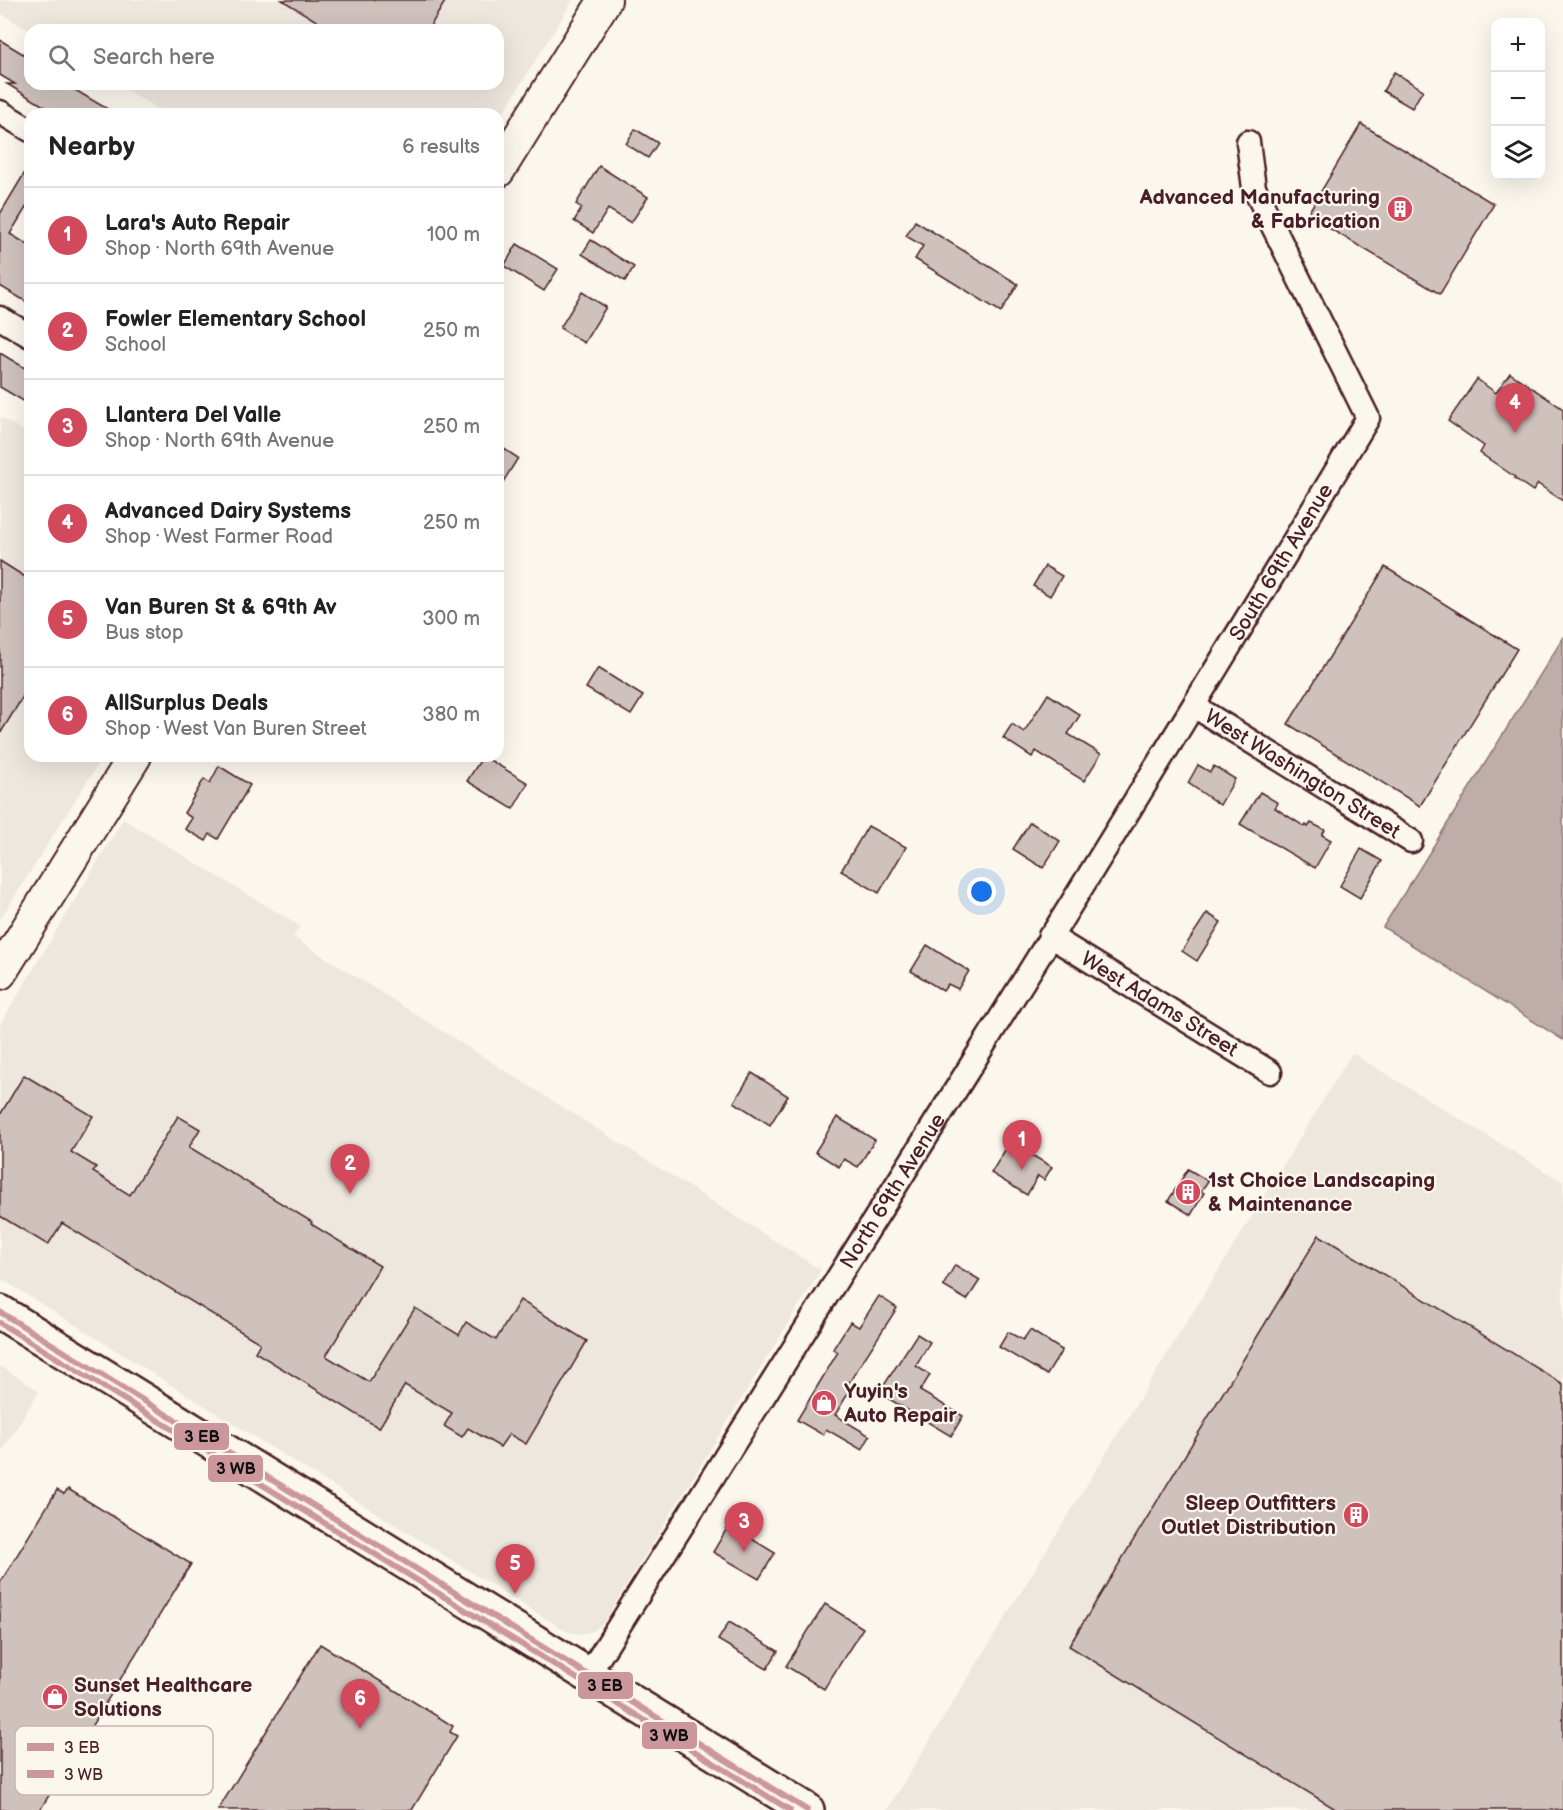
<!DOCTYPE html>
<meta charset="utf-8">
<style>
body{margin:0;font-family:"Balsamiq Sans",sans-serif;background:#f6f6f6;color:#222}
.controls{position:absolute;right:18px;top:18px;display:grid;overflow:hidden;border-radius:12px;box-shadow:0 6px 24px #0002}
.controls button{width:54px;height:54px;display:grid;place-items:center;padding:0;border:0;border-bottom:2px solid #e0e0e0;background:#fff;color:#222;font:30px sans-serif}
.you{position:absolute;left:982px;top:892px;width:21px;height:21px;margin:-15px;border:4px solid #fff;border-radius:50%;background:#1a73e8;box-shadow:0 0 0 9px #1a73e833}
.badge{display:grid;place-items:center;width:39px;height:39px;border-radius:50%;background:#d1495b;color:#fff;font-size:20px;font-weight:700}
.pin{position:absolute;translate:-50% -50px;filter:drop-shadow(0 2px 3px #0008)}
.pin::after{content:'';position:absolute;top:32px;width:21px;height:18px;background:inherit;clip-path:polygon(0 0,100% 0,50% 100%)}
.list{margin:0;padding:0;list-style:none}
h2{display:flex;justify-content:space-between;align-items:center;height:78px;margin:0;padding:0 24px;font-size:26px}
h2 small{font-size:20px;font-weight:400;color:#767676}
.list li{display:grid;grid-template-columns:39px 1fr auto;gap:18px;align-items:center;box-sizing:border-box;height:96px;padding:0 24px;border-top:2px solid #e0e0e0}
.list b{display:block;font-size:22px;white-space:nowrap}
.list p{margin:0;font-size:20px;white-space:nowrap;color:#767676}
.list em{font-size:20px;font-style:normal;color:#767676}
.icon{flex:none;width:33px;height:33px;fill:none;stroke:currentColor;stroke-width:2;stroke-linecap:round;stroke-linejoin:round}
.map{position:relative;flex:none;width:1563px;height:1810px;overflow:hidden}
.search{position:absolute;background:#fff;box-shadow:0 6px 24px #0002;left:24px;top:24px;width:480px;height:66px;display:flex;align-items:center;gap:15px;box-sizing:border-box;padding:0 21px;border-radius:18px;color:#767676;font-size:22px}
.panel{position:absolute;background:#fff;box-shadow:0 6px 24px #0002;left:24px;top:108px;width:480px;height:654px;border-radius:18px}
.map>svg:first-child{display:block}
.built{fill:#eee7de}
.water{fill:#bfadaa;stroke:#907477;stroke-width:1.5}
.building{fill:#cfc2bc;stroke:#4a1f2b;stroke-width:1.5}
.lines{fill:none;stroke-linecap:round;stroke-linejoin:round}
.minor-casing{stroke:#4a1f2b;stroke-width:27}
.secondary-casing{stroke:#4a1f2b;stroke-width:36}
.primary-casing{stroke:#4a1f2b;stroke-width:38}
.minor{stroke:#fbf7ec;stroke-width:22}
.secondary{stroke:#fbf7ec;stroke-width:32}
.primary{stroke:#fbf7ec;stroke-width:33}
.bus-1-casing{stroke:#fbf7ec;stroke-width:10}
.bus-2-casing{stroke:#fbf7ec;stroke-width:10}
.bus-1{stroke:#cc969d;stroke-width:6}
.bus-2{stroke:#cc969d;stroke-width:6}
.labels{text-anchor:middle;stroke-width:4.5;stroke-linejoin:round;paint-order:stroke}
.poi-label{font-size:21px;font-weight:bold;fill:#4a1f2b;stroke:#fbf7ec;text-anchor:start}
.street-label{font-size:21px;fill:#4a1f2b;stroke:#fbf7ec}
.key{fill:#fbf7ec;stroke:#c6b6b2;stroke-width:1.5}
.key-label{font-size:16px;fill:#4a1f2b}
.line-badge{stroke:#fbf7ec;stroke-width:2}
.pale-badge-label{font-size:16px;text-anchor:middle;font-weight:bold;fill:#111}
</style>
<div class="map">
<svg width="1563" height="1810" viewBox="0 0 1563 1810">
<rect width="100%" height="100%" fill="#fbf7ec"/>
<filter id="ink" filterUnits="userSpaceOnUse"><feTurbulence type="fractalNoise" baseFrequency=".0167" numOctaves="2"/><feDisplacementMap in="SourceGraphic" scale="12" xChannelSelector="R" yChannelSelector="G"/><feConvolveMatrix kernelMatrix="1 2 1 2 8 2 1 2 1" color-interpolation-filters="sRGB"/></filter>
<g filter="url(#ink)">
<g class="built">
<polygon points="0,0 573,0 498,121 498,114 166,114 117,84 498,84 498,30 30,31 0,13"/>
<polygon points="0,417 30,435 30,756 103,756 0,920"/>
<polygon points="123,819 300,926 293,937 821,1270 604,1622 594,1631 580,1634 568,1632 559,1627 0,1278 0,1025"/>
<polygon points="1352,1053 1563,1182 1563,1810 887,1810"/>
<polygon points="0,1366 39,1391 0,1455"/>
</g>
<polygon class="water" points="1563,638 1563,1040 1383,927"/>
<g class="building">
<polygon points="282,0 446,0 428,30 331,30"/>
<polygon points="0,40 30,58 30,84 65,84 116,114 57,114 7,84 15,84 0,75"/>
<polygon points="1394,72 1423,90 1412,108 1383,91"/>
<polygon points="1361,124 1494,204 1440,294 1307,215"/>
<polygon points="635,129 658,143 648,158 626,144"/>
<polygon points="30,164 30,201 10,234 30,246 30,304 0,286 0,214"/>
<polygon points="599,166 648,197 631,223 608,209 593,233 574,221 582,208 576,204"/>
<polygon points="915,221 1018,284 1001,312 915,259 923,246 906,236"/>
<polygon points="591,240 634,267 625,281 582,254"/>
<polygon points="517,244 558,269 544,291 504,266"/>
<polygon points="582,292 606,307 584,343 560,328"/>
<polygon points="0,353 30,371 30,405 0,387"/>
<polygon points="1510,373 1563,409 1563,501 1538,484 1533,491 1514,478 1515,477 1480,453 1484,446 1448,421 1477,379 1496,393"/>
<polygon points="498,445 518,458 498,490"/>
<polygon points="0,561 30,580 30,685 0,734"/>
<polygon points="1045,566 1062,576 1050,596 1033,586"/>
<polygon points="1385,567 1517,649 1420,806 1288,724"/>
<polygon points="598,668 643,696 631,715 586,688"/>
<polygon points="1048,694 1080,715 1068,734 1101,754 1084,781 1036,751 1032,757 1003,738 1012,724 1024,732"/>
<polygon points="483,756 528,783 513,809 467,781"/>
<polygon points="1198,765 1210,772 1214,766 1235,779 1220,805 1188,783"/>
<polygon points="219,766 250,785 218,839 210,834 206,841 185,829 192,818 184,813 204,779 210,783"/>
<polygon points="1260,792 1278,803 1275,808 1305,827 1306,825 1308,827 1311,823 1325,830 1322,835 1331,840 1315,868 1240,824"/>
<polygon points="1030,822 1060,841 1043,868 1013,849"/>
<polygon points="868,826 906,847 879,893 841,871"/>
<polygon points="1361,849 1382,861 1360,898 1340,886"/>
<polygon points="1207,913 1221,922 1197,961 1182,951"/>
<polygon points="927,945 969,971 958,989 948,984 943,991 911,971"/>
<polygon points="752,1073 788,1096 770,1125 734,1102"/>
<polygon points="24,1075 93,1116 71,1152 96,1167 93,1172 130,1195 178,1116 200,1129 189,1147 312,1222 311,1224 380,1266 326,1356 369,1382 415,1308 459,1335 466,1322 496,1340 520,1300 587,1341 526,1444 509,1434 500,1447 468,1428 462,1437 444,1426 452,1413 405,1385 379,1428 255,1352 260,1343 62,1223 48,1245 0,1216 0,1115"/>
<polygon points="837,1117 875,1140 858,1167 844,1159 839,1167 815,1152"/>
<polygon points="1010,1142 1052,1167 1044,1180 1038,1176 1027,1195 991,1173"/>
<polygon points="1188,1169 1208,1181 1201,1191 1204,1193 1191,1215 1168,1201"/>
<polygon points="1319,1235 1563,1384 1563,1810 1337,1810 1069,1646"/>
<polygon points="955,1265 980,1280 967,1300 943,1286"/>
<polygon points="879,1296 897,1308 848,1384 852,1387 835,1415 870,1436 862,1450 826,1429 823,1435 797,1420 838,1352 833,1349 850,1322 859,1327"/>
<polygon points="1030,1330 1062,1350 1047,1375 999,1347 1008,1332 1023,1340"/>
<polygon points="917,1334 930,1342 916,1366 930,1375 920,1391 963,1416 951,1436 879,1393"/>
<polygon points="68,1489 191,1564 40,1810 0,1810 0,1583 57,1490 64,1494"/>
<polygon points="729,1525 775,1553 759,1579 713,1552"/>
<polygon points="825,1604 863,1628 824,1689 786,1666"/>
<polygon points="729,1622 778,1651 767,1669 718,1640"/>
<polygon points="320,1644 453,1726 450,1732 457,1736 412,1810 218,1810"/>
</g>
<g class="lines">
<g class="minor-casing">
<g id="minor">
<polyline points="0,112 30,130"/>
<polyline points="0,318 30,336"/>
<path id="s1" d="M1194 706 1411 841"/>
<path id="s2" d="M1050 936 1270 1072"/>
<path id="s3" d="M588 1675C851 1258 1114 841 1368 418L1254 188 1248 142"/>
</g>
</g>
<g class="secondary-casing">
<g id="secondary">
<polyline points="498,171 605,0"/>
<polyline points="0,973 135,756"/>
</g>
</g>
<g class="primary-casing">
<polyline id="primary" points="0,1312 807,1810"/>
</g>
<use href="#minor" class="minor"/>
<use href="#secondary" class="secondary"/>
<use href="#primary" class="primary"/>
<g class="bus-1-casing">
<polyline id="bus-1" points="0,1312 807,1810"/>
</g>
<g class="bus-2-casing">
<polyline id="bus-2" points="0,1323 790,1810"/>
</g>
<use href="#bus-1" class="bus-1"/>
<use href="#bus-2" class="bus-2"/>
</g>
</g>
<defs>
<g id="building-disc" transform="scale(1.35)"><circle r="9.5" fill="#d1495b" stroke="#fbf7ec"/><path d="M-4-6H4V6H1V3H-1V6H-4ZM-2.5-4.3h1.7v1.8h-1.7ZM.8-4.3h1.7v1.8H.8ZM-2.5-1h1.7V.8h-1.7ZM.8-1h1.7V.8H.8Z" fill="#fff"/></g>
<g id="shop-disc" transform="scale(1.35)"><circle r="9.5" fill="#d1495b" stroke="#fbf7ec"/><path d="M-5-2.5h2.3a2.7 3.5 0 0 1 5.4 0H5L5.5 6h-11ZM-1.5-2.5h3a1.5 2.3 0 0 0-3 0Z" fill="#fff"/></g>
</defs>
<g fill-rule="evenodd">
<use href="#building-disc" x="1400" y="209"/>
<use href="#building-disc" x="1188" y="1192"/>
<use href="#shop-disc" x="824" y="1403"/>
<use href="#building-disc" x="1356" y="1515"/>
<use href="#shop-disc" x="55" y="1697"/>
</g>
<g class="labels">
<g class="poi-label">
<text x="1380" y="204" text-anchor="end">Advanced Manufacturing<tspan x="1380" dy="24">&amp; Fabrication</tspan></text>
<text x="1208" y="1187">1st Choice Landscaping<tspan x="1208" dy="24">&amp; Maintenance</tspan></text>
<text x="844" y="1398">Yuyin's<tspan x="844" dy="24">Auto Repair</tspan></text>
<text x="1336" y="1510" text-anchor="end">Sleep Outfitters<tspan x="1336" dy="24">Outlet Distribution</tspan></text>
<text x="74" y="1692">Sunset Healthcare<tspan x="74" dy="24">Solutions</tspan></text>
</g>
<g class="street-label">
<text dy="7" stroke="none"><textPath href="#s3" startOffset="1311">South 69th Avenue</textPath></text>
<text dy="7" stroke="none"><textPath href="#s1" startOffset="128">West Washington Street</textPath></text>
<text dy="7" stroke="none"><textPath href="#s2" startOffset="129">West Adams Street</textPath></text>
<text dy="7" stroke="none"><textPath href="#s3" startOffset="572">North 69th Avenue</textPath></text>
</g>
</g>
<rect x="15" y="1726" width="198" height="69" rx="9" class="key"/>
<rect x="27" y="1743" width="27" height="8" fill="#cc969d"/>
<rect x="27" y="1770" width="27" height="8" fill="#cc969d"/>
<g class="key-label">
<text x="64" y="1753">3 EB</text>
<text x="64" y="1780">3 WB</text>
</g>
<g class="line-badge">
<rect x="173" y="1422" width="57" height="29" rx="6" fill="#cc969d"/>
<rect x="207" y="1454" width="57" height="29" rx="6" fill="#cc969d"/>
<rect x="577" y="1671" width="57" height="29" rx="6" fill="#cc969d"/>
<rect x="641" y="1721" width="57" height="29" rx="6" fill="#cc969d"/>
</g>
<g class="pale-badge-label">
<text x="202" y="1442">3 EB</text>
<text x="236" y="1474">3 WB</text>
<text x="605" y="1691">3 EB</text>
<text x="669" y="1741">3 WB</text>
</g>
</svg>
<div class="controls">
<button>+</button>
<button>−</button>
<button><svg class="icon" aria-label="layers" viewBox="0 0 24 24"><path d="M12 4l9 5-9 5-9-5zM3 14l9 5 9-5"/></svg></button>
</div>
<div class="you"></div>
<div class="pin badge" style="left:1022px;top:1170px">1</div>
<div class="pin badge" style="left:350px;top:1194px">2</div>
<div class="pin badge" style="left:744px;top:1552px">3</div>
<div class="pin badge" style="left:1515px;top:433px">4</div>
<div class="pin badge" style="left:515px;top:1594px">5</div>
<div class="pin badge" style="left:360px;top:1729px">6</div>
<div class="search"><svg class="icon" aria-label="search" viewBox="0 0 24 24"><circle cx="10" cy="10" r="6"/><path d="M15 15l6 6"/></svg>Search here</div>
<section class="panel">
<h2>Nearby<small>6 results</small></h2>
<ul class="list">
<li><span class="badge">1</span><div><b>Lara's Auto Repair</b><p>Shop · North 69th Avenue</p></div><em>100 m</em></li>
<li><span class="badge">2</span><div><b>Fowler Elementary School</b><p>School</p></div><em>250 m</em></li>
<li><span class="badge">3</span><div><b>Llantera Del Valle</b><p>Shop · North 69th Avenue</p></div><em>250 m</em></li>
<li><span class="badge">4</span><div><b>Advanced Dairy Systems</b><p>Shop · West Farmer Road</p></div><em>250 m</em></li>
<li><span class="badge">5</span><div><b>Van Buren St &amp; 69th Av</b><p>Bus stop</p></div><em>300 m</em></li>
<li><span class="badge">6</span><div><b>AllSurplus Deals</b><p>Shop · West Van Buren Street</p></div><em>380 m</em></li>
</ul>
</section>
</div>
